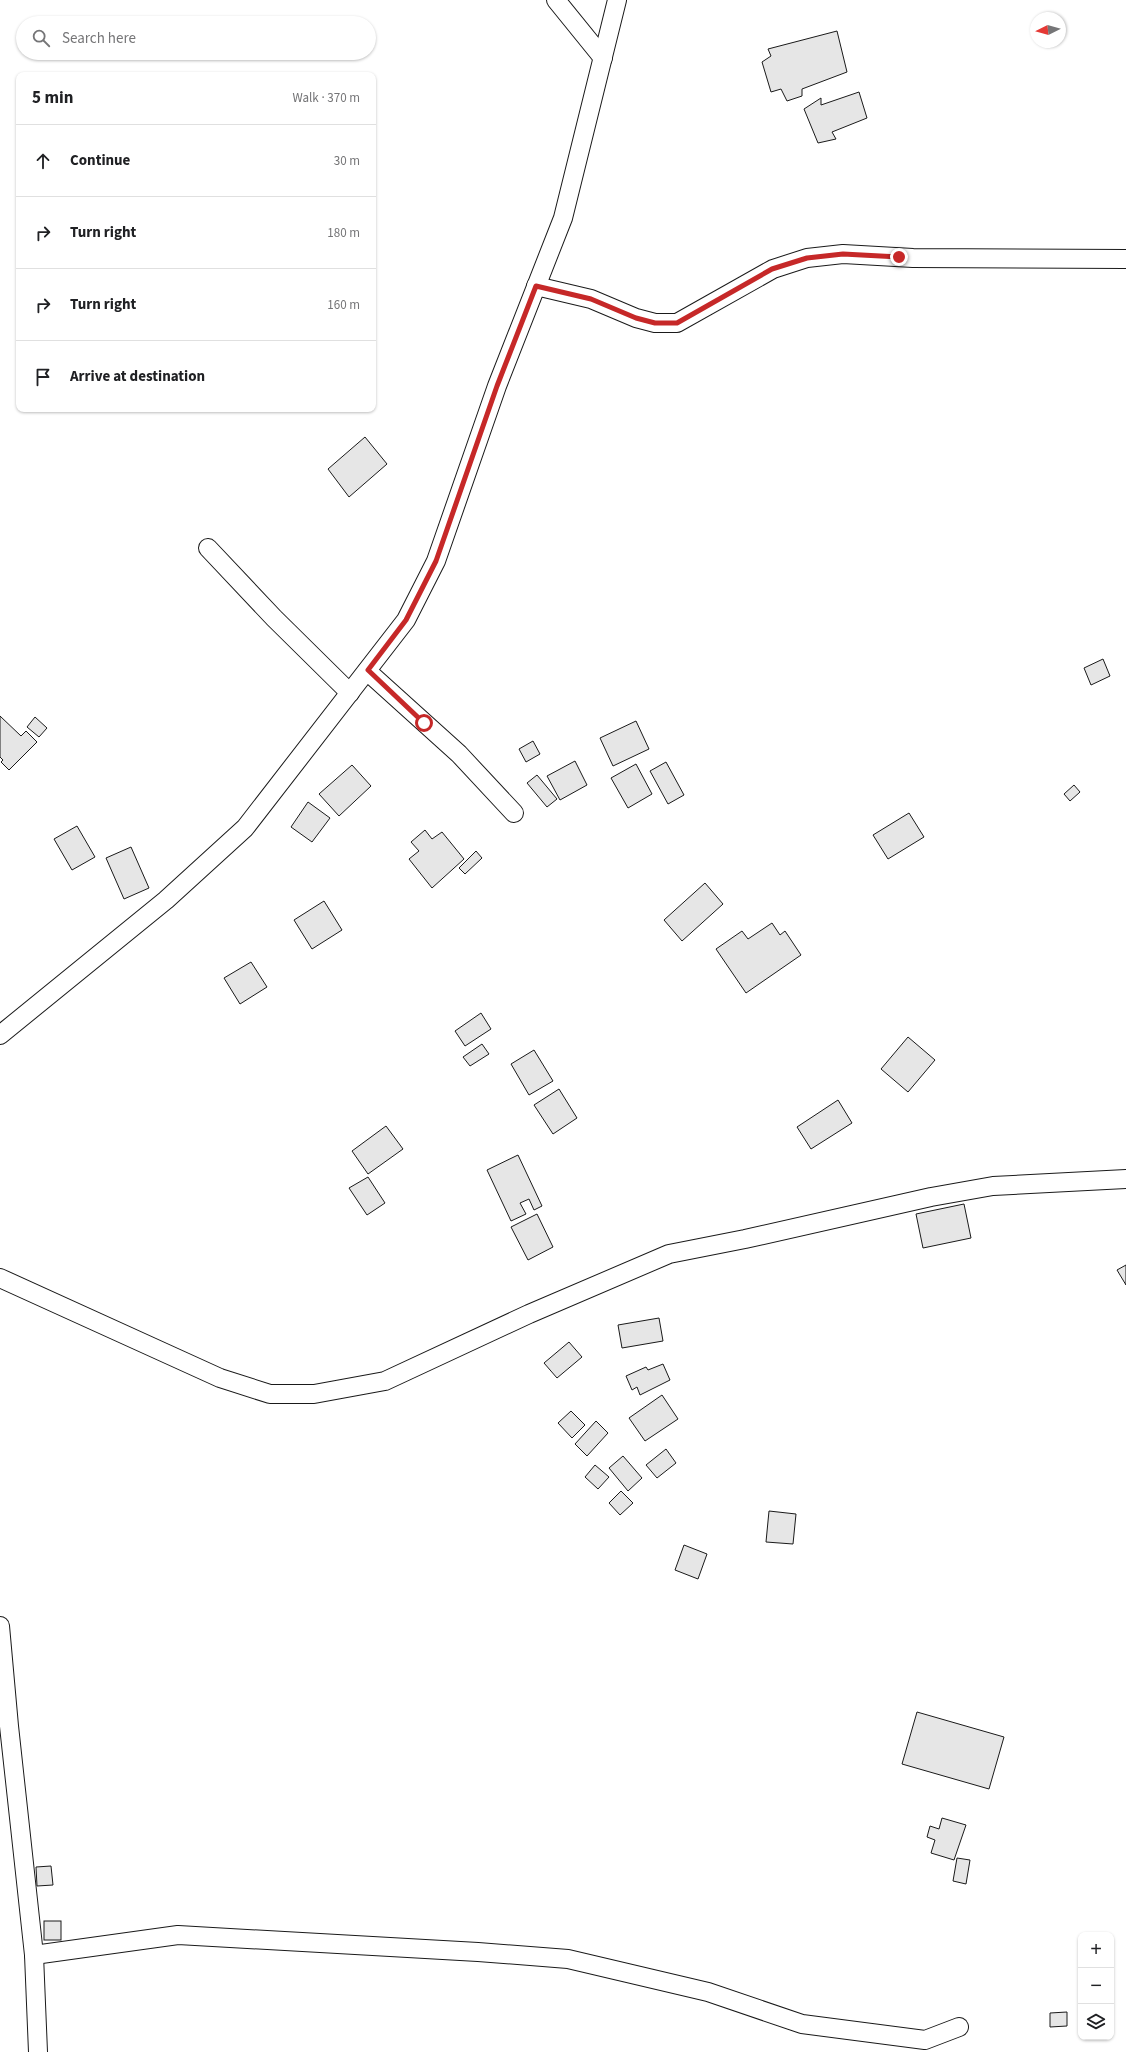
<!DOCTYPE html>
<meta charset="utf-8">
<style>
body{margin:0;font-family:"Source Sans 3",sans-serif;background:#f6f6f6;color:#202124}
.controls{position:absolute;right:12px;bottom:12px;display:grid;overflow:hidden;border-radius:8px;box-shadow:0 1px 3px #0004}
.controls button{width:36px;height:36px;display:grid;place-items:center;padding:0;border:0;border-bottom:1px solid #e0e0e0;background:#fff;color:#202124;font:20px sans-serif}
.compass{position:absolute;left:1030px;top:12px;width:36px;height:36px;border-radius:50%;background:#fff;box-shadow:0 1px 3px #0004;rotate:265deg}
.stop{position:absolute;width:12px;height:12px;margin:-9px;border:3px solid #c62828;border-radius:50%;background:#fff}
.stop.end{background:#c62828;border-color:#fff;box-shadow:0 1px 4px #0008}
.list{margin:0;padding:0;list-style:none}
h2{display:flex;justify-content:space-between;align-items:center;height:52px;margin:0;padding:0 16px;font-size:17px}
h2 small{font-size:13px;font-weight:400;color:#757577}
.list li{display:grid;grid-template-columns:26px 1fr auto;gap:12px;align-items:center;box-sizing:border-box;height:72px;padding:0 16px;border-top:1px solid #e0e0e0}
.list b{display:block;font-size:15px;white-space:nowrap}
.list em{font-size:13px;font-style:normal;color:#757577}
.icon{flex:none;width:22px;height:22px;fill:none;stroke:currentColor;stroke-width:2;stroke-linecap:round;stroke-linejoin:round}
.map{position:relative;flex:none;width:1126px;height:2052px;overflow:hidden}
.search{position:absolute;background:#fff;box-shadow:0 1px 3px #0004;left:16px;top:16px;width:360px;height:44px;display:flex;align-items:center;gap:10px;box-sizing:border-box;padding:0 14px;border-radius:22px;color:#757577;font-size:15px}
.panel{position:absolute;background:#fff;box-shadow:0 1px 3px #0004;left:16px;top:72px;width:360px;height:340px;border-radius:8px}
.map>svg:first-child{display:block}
.building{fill:#e6e6e6;stroke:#1a1a1a}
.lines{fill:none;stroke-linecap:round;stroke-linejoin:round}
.minor-casing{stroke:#1a1a1a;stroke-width:20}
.minor{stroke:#fff;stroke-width:18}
.route{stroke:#c62828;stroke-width:5}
</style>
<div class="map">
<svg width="1126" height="2052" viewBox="0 0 1126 2052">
<rect width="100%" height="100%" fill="#fff"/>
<g class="building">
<polygon points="837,31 847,72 802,89 802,96 787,101 781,89 771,92 762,62 771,56 768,49"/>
<polygon points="859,92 867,118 832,132 836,139 818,143 804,109 821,98 821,105"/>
<polygon points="365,437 387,464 349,497 328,469"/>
<polygon points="1103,659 1110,676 1091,685 1084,668"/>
<polygon points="0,716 21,736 26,731 37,742 9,770 1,762 3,760 0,757"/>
<polygon points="35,717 47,728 39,737 27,727"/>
<polygon points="636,721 649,749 613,766 600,738"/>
<polygon points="533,741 540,754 526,762 519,749"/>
<polygon points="575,761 587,785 560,800 547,776"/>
<polygon points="666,762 684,795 668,804 650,771"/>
<polygon points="636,764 652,794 628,808 611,778"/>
<polygon points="352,765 371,786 339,816 319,794"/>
<polygon points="537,775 557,799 547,807 527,783"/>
<polygon points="1074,785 1080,792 1070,801 1064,794"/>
<polygon points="308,802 330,818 312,842 291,827"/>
<polygon points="909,813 924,837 888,859 873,835"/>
<polygon points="77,826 95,857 72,870 54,839"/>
<polygon points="425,830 432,839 442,832 464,859 432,888 409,859 419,851 411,842"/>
<polygon points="131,847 149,888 124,899 106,858"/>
<polygon points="476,851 482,858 465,874 459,868"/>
<polygon points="705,883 723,904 682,941 664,920"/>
<polygon points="324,901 342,930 312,949 294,920"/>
<polygon points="772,923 780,935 785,931 801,955 746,993 716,949 742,931 748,939"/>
<polygon points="251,962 267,987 240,1004 224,978"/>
<polygon points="481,1013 491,1029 465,1046 455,1031"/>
<polygon points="908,1037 935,1060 908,1092 881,1069"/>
<polygon points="482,1044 489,1054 470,1066 463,1057"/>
<polygon points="534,1050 553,1081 529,1095 511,1064"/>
<polygon points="559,1089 577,1118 553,1134 534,1105"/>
<polygon points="838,1100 852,1123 811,1149 797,1127"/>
<polygon points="386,1126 403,1149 368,1174 352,1151"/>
<polygon points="518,1155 542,1206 534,1210 529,1199 520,1203 526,1214 511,1221 487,1170"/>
<polygon points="368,1177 385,1203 367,1215 349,1188"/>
<polygon points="964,1204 971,1238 923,1248 916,1214"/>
<polygon points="537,1214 553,1247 528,1260 511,1227"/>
<polygon points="1126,1265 1126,1285 1117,1270"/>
<polygon points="659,1318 663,1341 622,1348 618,1325"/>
<polygon points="569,1342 582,1357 557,1378 544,1363"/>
<polygon points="663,1364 670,1380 640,1395 637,1387 632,1390 626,1376 646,1367 648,1370"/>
<polygon points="662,1395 678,1419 645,1441 629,1418"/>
<polygon points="571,1411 585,1425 572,1438 558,1423"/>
<polygon points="596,1421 608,1433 587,1456 575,1444"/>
<polygon points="666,1449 676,1463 657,1478 646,1465"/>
<polygon points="623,1456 642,1478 628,1491 609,1468"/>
<polygon points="595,1465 609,1477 598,1489 585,1477"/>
<polygon points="621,1491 633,1503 620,1515 609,1503"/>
<polygon points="769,1511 796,1514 793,1544 766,1542"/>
<polygon points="684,1545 707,1554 698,1579 675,1570"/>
<polygon points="917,1712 1004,1737 989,1789 902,1764"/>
<polygon points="942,1818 966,1825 954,1860 931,1853 935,1840 927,1837 930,1826 939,1829"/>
<polygon points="957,1858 970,1860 966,1884 953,1881"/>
<polygon points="51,1866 53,1885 37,1886 36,1867"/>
<rect x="44" y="1921" width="17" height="19"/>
<polygon points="1067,2012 1067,2026 1050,2027 1050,2013"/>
</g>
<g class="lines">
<g class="minor-casing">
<g id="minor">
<polyline points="556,0 603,58"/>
<polyline points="536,286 591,299 636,318 655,323 677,323 773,269 807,258 843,254 913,258 1126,259"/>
<polyline points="208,548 274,618 350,693"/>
<polyline points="367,671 459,754 514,813"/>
<polyline points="0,1035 166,900 245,828 406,620 436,561 497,386 563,218 617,0"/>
<polyline points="0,1278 220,1378 270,1394 314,1394 385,1381 529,1314 669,1254 745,1239 931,1197 993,1186 1126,1179"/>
<polyline points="0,1626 9,1726 34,1955 38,2052"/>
<polyline points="34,1955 178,1935 478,1952 568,1959 708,1992 802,2024 925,2040 959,2027"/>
</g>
</g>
<use href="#minor" class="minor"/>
</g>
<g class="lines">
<polyline class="route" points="424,723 368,670 406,620 436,561 497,386 536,286 591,299 636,318 655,323 677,323 772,269 807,258 843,254 899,257"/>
</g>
</svg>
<div class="controls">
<button>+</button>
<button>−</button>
<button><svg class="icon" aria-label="layers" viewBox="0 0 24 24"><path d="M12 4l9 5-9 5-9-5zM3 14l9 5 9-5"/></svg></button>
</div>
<svg class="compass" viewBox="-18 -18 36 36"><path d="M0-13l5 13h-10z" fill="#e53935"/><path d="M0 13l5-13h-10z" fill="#757577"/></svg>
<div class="stop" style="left:424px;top:723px"></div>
<div class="stop end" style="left:899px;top:257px"></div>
<div class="search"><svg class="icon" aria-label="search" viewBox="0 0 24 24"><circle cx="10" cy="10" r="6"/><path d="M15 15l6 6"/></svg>Search here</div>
<section class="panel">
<h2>5 min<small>Walk · 370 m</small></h2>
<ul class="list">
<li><svg class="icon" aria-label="ahead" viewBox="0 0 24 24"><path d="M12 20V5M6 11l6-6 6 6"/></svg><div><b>Continue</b></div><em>30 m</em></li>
<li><svg class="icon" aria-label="right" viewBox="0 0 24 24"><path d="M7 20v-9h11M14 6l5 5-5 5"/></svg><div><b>Turn right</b></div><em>180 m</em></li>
<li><svg class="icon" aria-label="right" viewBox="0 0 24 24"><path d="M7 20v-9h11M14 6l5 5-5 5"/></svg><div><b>Turn right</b></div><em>160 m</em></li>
<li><svg class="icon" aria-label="arrive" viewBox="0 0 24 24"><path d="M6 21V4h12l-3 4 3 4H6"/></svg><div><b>Arrive at destination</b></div></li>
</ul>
</section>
</div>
